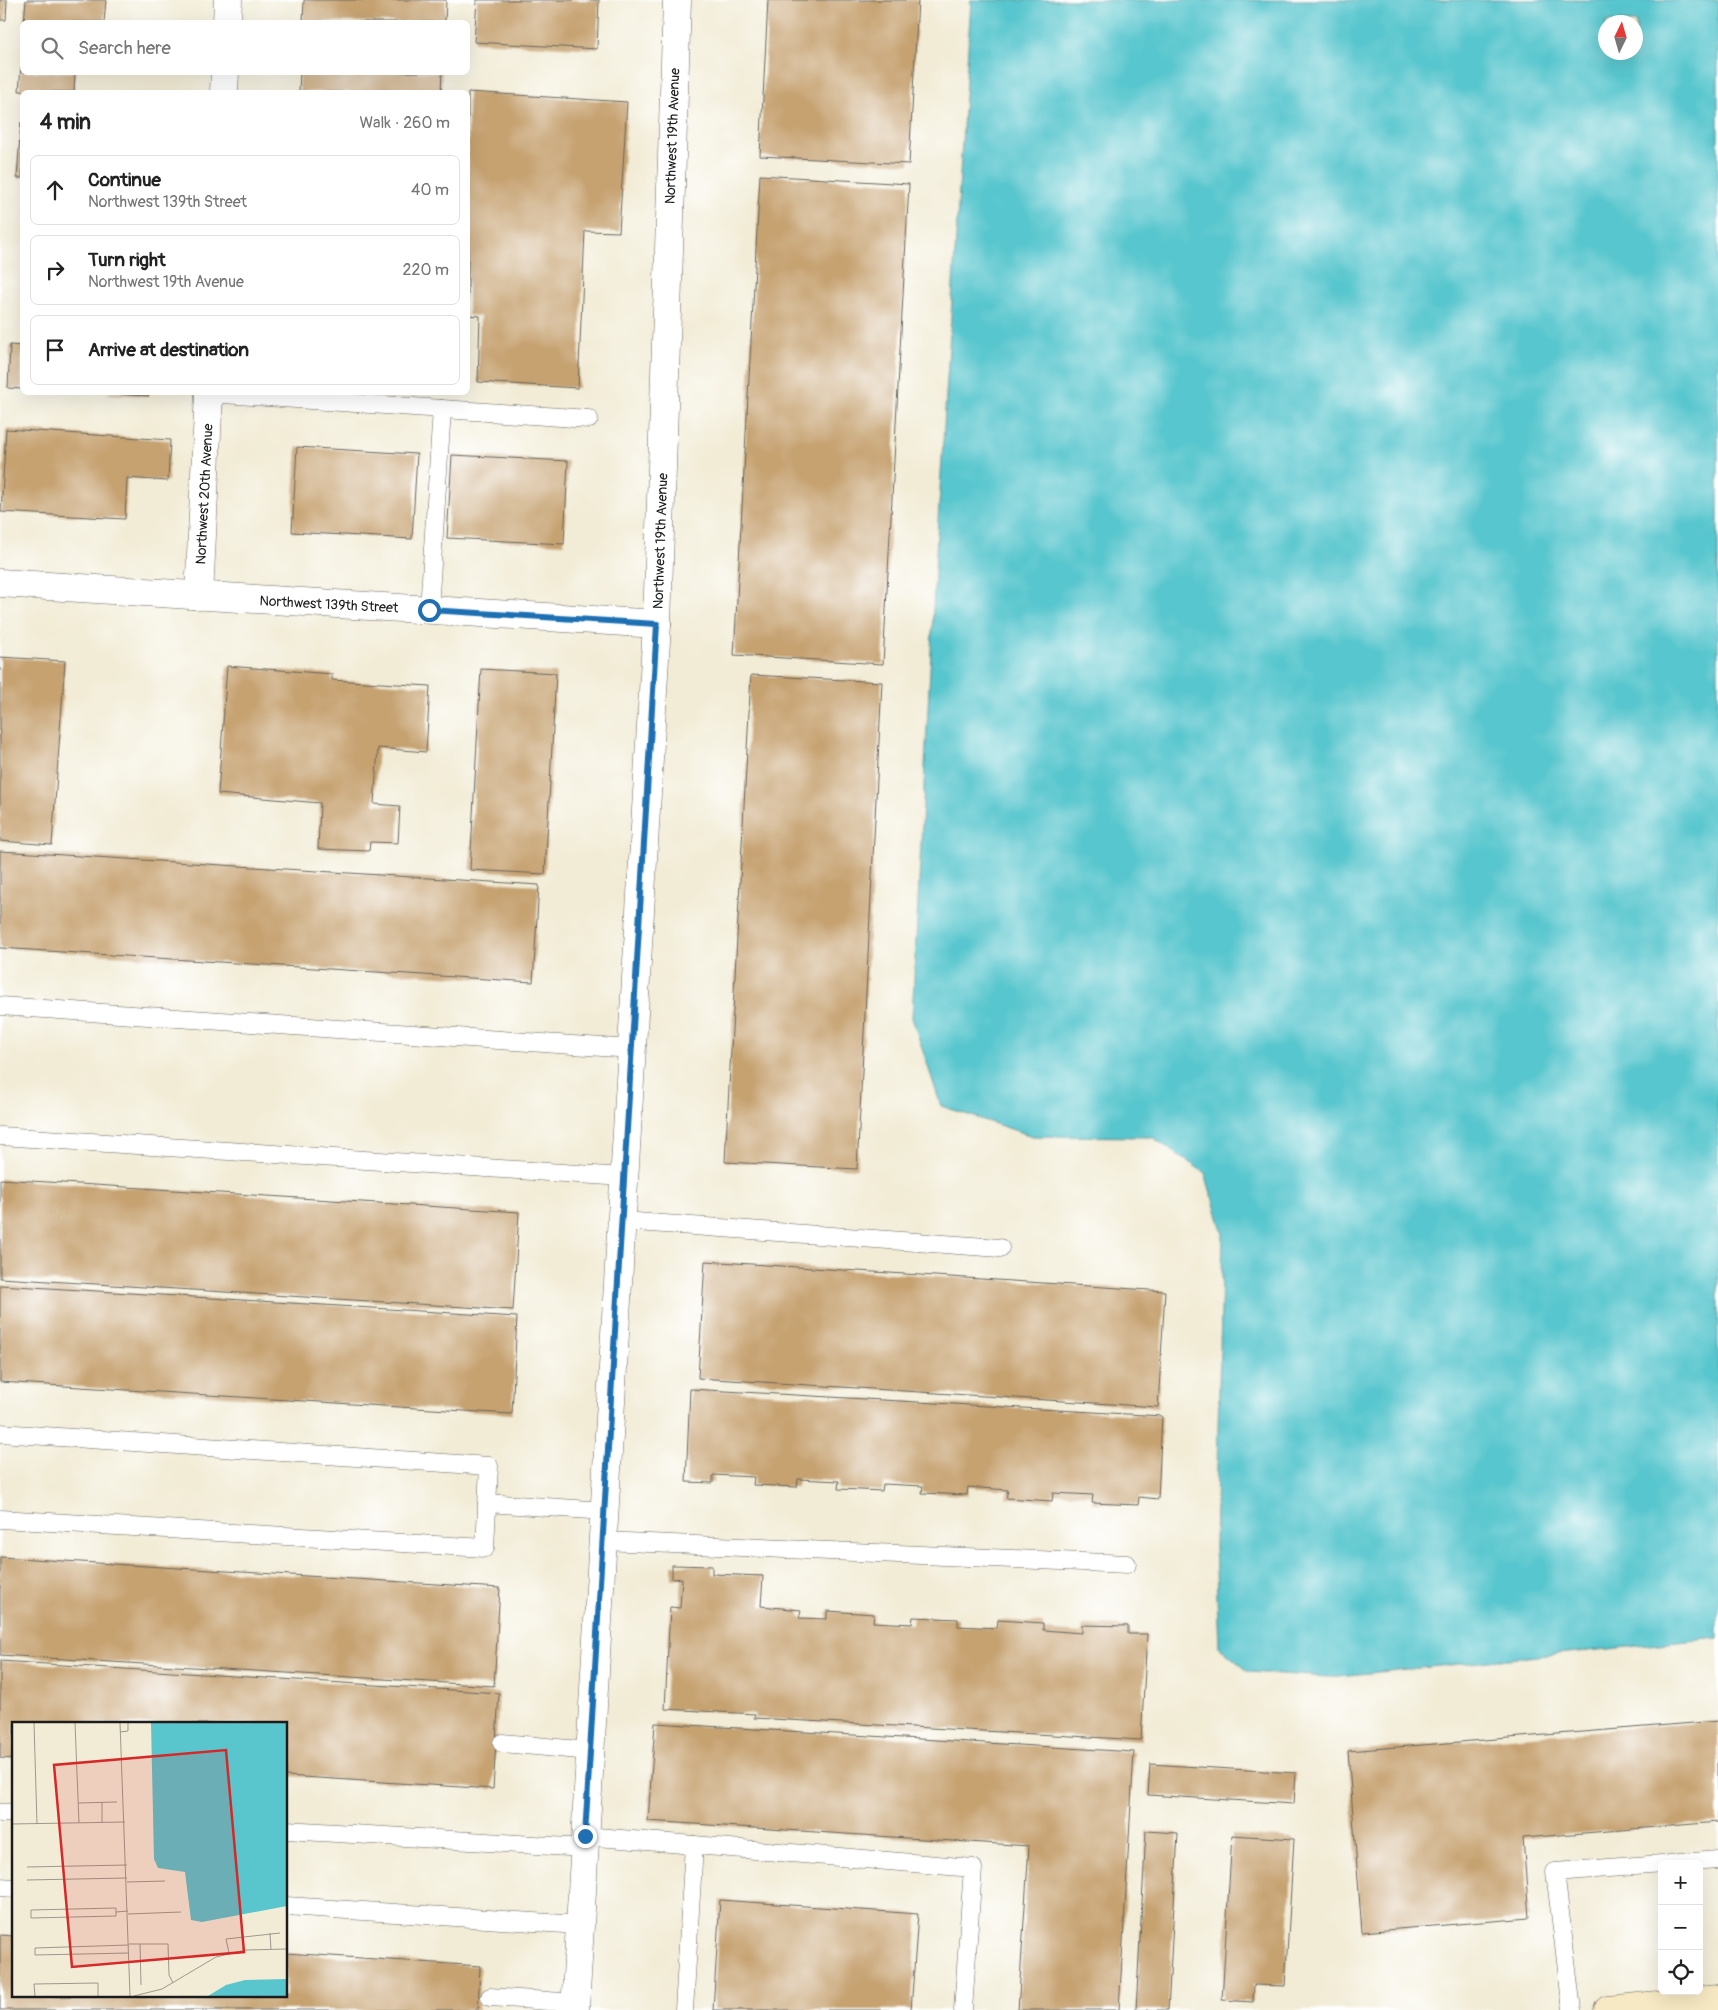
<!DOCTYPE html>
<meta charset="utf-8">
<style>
body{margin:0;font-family:Pangolin,sans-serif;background:#f6f6f6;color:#222}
.controls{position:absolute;right:15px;bottom:15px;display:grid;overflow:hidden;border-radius:8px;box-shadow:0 5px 20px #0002}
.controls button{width:45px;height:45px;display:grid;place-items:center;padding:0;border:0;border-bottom:1px solid #e0e0e0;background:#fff;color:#222;font:25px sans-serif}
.compass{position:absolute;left:1598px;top:15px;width:45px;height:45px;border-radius:50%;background:#fff;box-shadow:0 5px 20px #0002;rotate:5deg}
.stop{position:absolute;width:15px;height:15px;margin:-11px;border:4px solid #1f6fb2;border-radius:50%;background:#fff}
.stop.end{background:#1f6fb2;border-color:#fff;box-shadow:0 1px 5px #0008}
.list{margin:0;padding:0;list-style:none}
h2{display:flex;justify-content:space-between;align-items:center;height:65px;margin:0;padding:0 20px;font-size:21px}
h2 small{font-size:16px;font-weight:400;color:#767676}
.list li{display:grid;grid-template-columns:32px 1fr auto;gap:15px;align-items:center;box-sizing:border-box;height:70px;margin:0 10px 10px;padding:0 10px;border:1px solid #e0e0e0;border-radius:8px}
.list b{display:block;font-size:19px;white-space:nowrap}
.list p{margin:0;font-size:16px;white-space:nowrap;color:#767676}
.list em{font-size:16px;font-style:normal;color:#767676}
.icon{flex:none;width:28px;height:28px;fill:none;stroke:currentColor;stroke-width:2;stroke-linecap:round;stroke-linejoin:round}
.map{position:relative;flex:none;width:1718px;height:2010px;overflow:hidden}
.search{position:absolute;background:#fff;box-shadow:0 5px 20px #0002;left:20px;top:20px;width:450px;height:55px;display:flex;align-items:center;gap:12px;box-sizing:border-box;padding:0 18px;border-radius:8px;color:#767676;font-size:19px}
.panel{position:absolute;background:#fff;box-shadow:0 5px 20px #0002;left:20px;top:90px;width:450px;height:305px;border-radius:8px}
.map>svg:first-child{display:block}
.water{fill:#59c6ce;stroke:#3a7175;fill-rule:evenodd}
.building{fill:#c6a271}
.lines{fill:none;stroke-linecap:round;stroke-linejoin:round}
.lane-casing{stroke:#67655d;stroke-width:19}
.street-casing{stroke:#67655d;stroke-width:29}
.secondary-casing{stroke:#67655d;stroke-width:29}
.lane{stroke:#fff;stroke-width:18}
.street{stroke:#fff;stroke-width:28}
.secondary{stroke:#f7e9c3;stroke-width:28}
.route{stroke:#1f6fb2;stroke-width:6}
.labels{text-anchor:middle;stroke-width:4;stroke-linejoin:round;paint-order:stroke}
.street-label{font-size:14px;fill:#1c1c1c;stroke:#fff}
.inset-road{fill:none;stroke:#9c998c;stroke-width:1}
.view{fill:#d62828;fill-opacity:0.15;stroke:#d62828;stroke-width:2.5}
.inset-edge{fill:none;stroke:#1c1c1c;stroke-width:2.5}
</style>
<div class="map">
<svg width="1718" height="2010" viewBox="0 0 1718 2010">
<rect width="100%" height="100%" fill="#fff"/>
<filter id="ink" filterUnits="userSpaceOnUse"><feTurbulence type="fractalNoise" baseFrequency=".02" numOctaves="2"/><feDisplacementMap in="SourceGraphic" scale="10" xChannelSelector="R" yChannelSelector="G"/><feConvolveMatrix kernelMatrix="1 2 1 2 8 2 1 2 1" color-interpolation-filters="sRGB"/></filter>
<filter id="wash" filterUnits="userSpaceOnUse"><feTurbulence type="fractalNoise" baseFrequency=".0096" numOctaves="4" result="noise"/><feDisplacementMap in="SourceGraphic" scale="20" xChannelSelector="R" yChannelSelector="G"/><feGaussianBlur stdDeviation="1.12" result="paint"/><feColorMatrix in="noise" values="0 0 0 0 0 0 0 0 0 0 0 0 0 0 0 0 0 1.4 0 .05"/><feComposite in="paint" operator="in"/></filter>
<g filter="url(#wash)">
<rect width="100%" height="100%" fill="#f2ecd6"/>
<path class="water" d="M971 0H1718V1638L1329 1677 1249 1672 1219 1647 1215 1545 1223 1234 1205 1173 1152 1137 1032 1136 941 1106 912 1018 936 553ZM1606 22H1636V52H1606Z"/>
<g id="blocks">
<g class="building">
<polygon points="0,0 7,0 6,20 0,20"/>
<polygon points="26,0 106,0 104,22 24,22"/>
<polygon points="304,0 446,0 445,22 303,22"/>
<polygon points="477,0 599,0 597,49 474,42"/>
<polygon points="768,0 918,0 909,164 760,156"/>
<polygon points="21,67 22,72 75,72 74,92 19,91"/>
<polygon points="300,72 442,72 441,92 299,92"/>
<polygon points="468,92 627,102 619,232 585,231 578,388 478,382 480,316 468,315"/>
<polygon points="21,122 22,122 22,178 17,178"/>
<polygon points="760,175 909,184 883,664 734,655"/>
<polygon points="10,345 22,346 22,389 8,388"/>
<polygon points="109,392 149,392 149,396 109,394"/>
<polygon points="6,429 170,440 168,481 127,478 125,519 1,512"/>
<polygon points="297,447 417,454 412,539 292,532"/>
<polygon points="452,455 568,461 564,544 447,538"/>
<polygon points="0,657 65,661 52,845 0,841"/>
<polygon points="227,666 332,674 332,680 430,686 426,752 378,748 374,804 400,806 398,843 370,842 369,851 318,849 320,803 218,794"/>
<polygon points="481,669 556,673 545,874 470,870"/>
<polygon points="751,675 882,682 857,1169 725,1162"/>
<polygon points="0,851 539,885 533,982 0,948"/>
<polygon points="0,1179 519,1212 513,1310 0,1278"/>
<polygon points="705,1261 1165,1291 1158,1407 698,1378"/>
<polygon points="0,1285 517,1317 512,1414 0,1382"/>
<polygon points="690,1389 1162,1416 1158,1499 1139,1497 1138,1505 1092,1503 1093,1495 1053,1493 1052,1501 1006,1498 1008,1490 968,1487 967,1495 922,1493 923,1486 883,1484 882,1491 861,1490 838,1489 839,1481 798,1479 797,1487 753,1485 754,1477 713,1475 713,1483 686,1482"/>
<polygon points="0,1557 500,1588 494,1686 0,1655"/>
<polygon points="672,1565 712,1566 712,1574 763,1576 761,1606 801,1610 799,1618 827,1619 827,1611 874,1614 873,1622 912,1624 913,1617 958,1619 958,1626 997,1628 998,1620 1043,1623 1043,1630 1082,1633 1082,1625 1128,1626 1128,1634 1147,1634 1141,1740 754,1718 755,1714 665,1709 670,1607 680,1608 682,1578 672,1579"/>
<polygon points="0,1661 499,1693 493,1789 286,1776 286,1724 14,1724 14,1759 0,1758"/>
<polygon points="1718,1721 1718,1822 1523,1838 1529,1918 1362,1932 1348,1751"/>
<polygon points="655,1723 1134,1752 1119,2010 1018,2010 1029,1846 648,1821"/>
<polygon points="1150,1764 1296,1773 1294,1804 1148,1795"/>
<polygon points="1146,1831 1178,1833 1168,2010 1136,2010"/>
<polygon points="1232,1835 1294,1839 1285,1986 1254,1985 1253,2002 1222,2000"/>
<polygon points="720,1900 918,1914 911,2010 713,2010"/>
<polygon points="0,1935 14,1936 14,1996 286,1996 286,1953 480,1966 478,2010 0,2010"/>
</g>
</g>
</g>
<g filter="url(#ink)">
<use href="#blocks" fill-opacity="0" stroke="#67655d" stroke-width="1"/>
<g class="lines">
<g class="lane-casing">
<g id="lane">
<polyline points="209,393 589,419"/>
<polyline points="429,610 442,409"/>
<polyline points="0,1006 632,1049"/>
<polyline points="0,1136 624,1177"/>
<polyline points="622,1221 1000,1248"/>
<polyline points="0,1433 489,1466 485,1548 0,1519"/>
<polyline points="487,1503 605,1511"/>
<polyline points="603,1541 1127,1564"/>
<polyline points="502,1743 590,1751"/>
<polyline points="0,1813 14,1813"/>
<polyline points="286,1830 585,1848"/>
<polyline points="585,1836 973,1868 963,2010"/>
<polyline points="1669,1864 1718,1860"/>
<polyline points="0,1887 14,1888"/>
<polyline points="286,1906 580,1925"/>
<polyline points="490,1997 576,2003"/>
<polyline points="684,2010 694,1845"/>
<polyline points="1572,2010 1555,1872 1662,1864"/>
</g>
</g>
<g class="street-casing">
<g id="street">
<polyline points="227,22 228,0"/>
<polyline points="224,92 225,72"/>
<polyline points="0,583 657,624"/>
<polyline points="199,596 209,392"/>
<polyline points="575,2010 657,624 677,0"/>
</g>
</g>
<g class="secondary-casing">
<polyline id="secondary" points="1608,2010 1718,1999"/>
</g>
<use href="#lane" class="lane"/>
<use href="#street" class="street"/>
<use href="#secondary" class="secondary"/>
</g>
</g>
<g class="lines" filter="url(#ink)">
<polyline class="route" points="429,610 657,624 585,1836"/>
</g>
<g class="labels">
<g class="street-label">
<text transform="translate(672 136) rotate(-88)" y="5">Northwest 19th Avenue</text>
<text transform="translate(204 494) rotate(-87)" y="5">Northwest 20th Avenue</text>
<text transform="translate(660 541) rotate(-88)" y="5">Northwest 19th Avenue</text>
<text transform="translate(329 604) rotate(3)" y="5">Northwest 139th Street</text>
</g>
</g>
<g transform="translate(12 1722)">
<rect width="275" height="275" fill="#f2ecd6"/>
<path d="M139 1H275V184L190 200 179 198 173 150 146 146 142 137ZM275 257V274H196L214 263 233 258Z" fill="#59c6ce"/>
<path class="inset-road" d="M22 1 25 102M63 1 67 101M108 1 118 274M108 10 116 9V1M90 80V101M66 81 105 80M0 102 113 100M15 145 115 143M15 158 115 156M115 160 153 159M104 190V194L19 196V188L104 186V190L116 189M116 192 169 190M258 211 259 228M117 222H156L157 253 161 261M128 222 129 263M117 223 23 226V233L117 231M217 231 214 217 268 211M23 274 22 262 86 261V274M122 274 150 267 204 235 234 228 275 227"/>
<path class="view" d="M214 28 232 230 60 245 42 43Z"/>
<rect width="275" height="275" class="inset-edge"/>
</g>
</svg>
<div class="controls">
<button>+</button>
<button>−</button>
<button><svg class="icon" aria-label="locate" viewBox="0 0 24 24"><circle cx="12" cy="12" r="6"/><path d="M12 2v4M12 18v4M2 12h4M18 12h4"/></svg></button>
</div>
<svg class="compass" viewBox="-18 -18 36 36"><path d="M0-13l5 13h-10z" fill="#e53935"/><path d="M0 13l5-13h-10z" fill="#767676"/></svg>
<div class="stop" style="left:429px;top:610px"></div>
<div class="stop end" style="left:585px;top:1836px"></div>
<div class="search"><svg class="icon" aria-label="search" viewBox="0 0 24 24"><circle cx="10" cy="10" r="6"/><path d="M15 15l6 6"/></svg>Search here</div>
<section class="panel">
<h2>4 min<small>Walk · 260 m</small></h2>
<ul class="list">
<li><svg class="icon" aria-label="ahead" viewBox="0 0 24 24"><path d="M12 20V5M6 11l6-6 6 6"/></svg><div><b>Continue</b><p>Northwest 139th Street</p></div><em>40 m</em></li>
<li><svg class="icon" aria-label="right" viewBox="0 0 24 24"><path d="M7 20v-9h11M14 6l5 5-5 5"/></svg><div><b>Turn right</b><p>Northwest 19th Avenue</p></div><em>220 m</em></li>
<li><svg class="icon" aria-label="arrive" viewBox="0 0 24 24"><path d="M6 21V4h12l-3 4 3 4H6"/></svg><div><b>Arrive at destination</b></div></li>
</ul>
</section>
</div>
